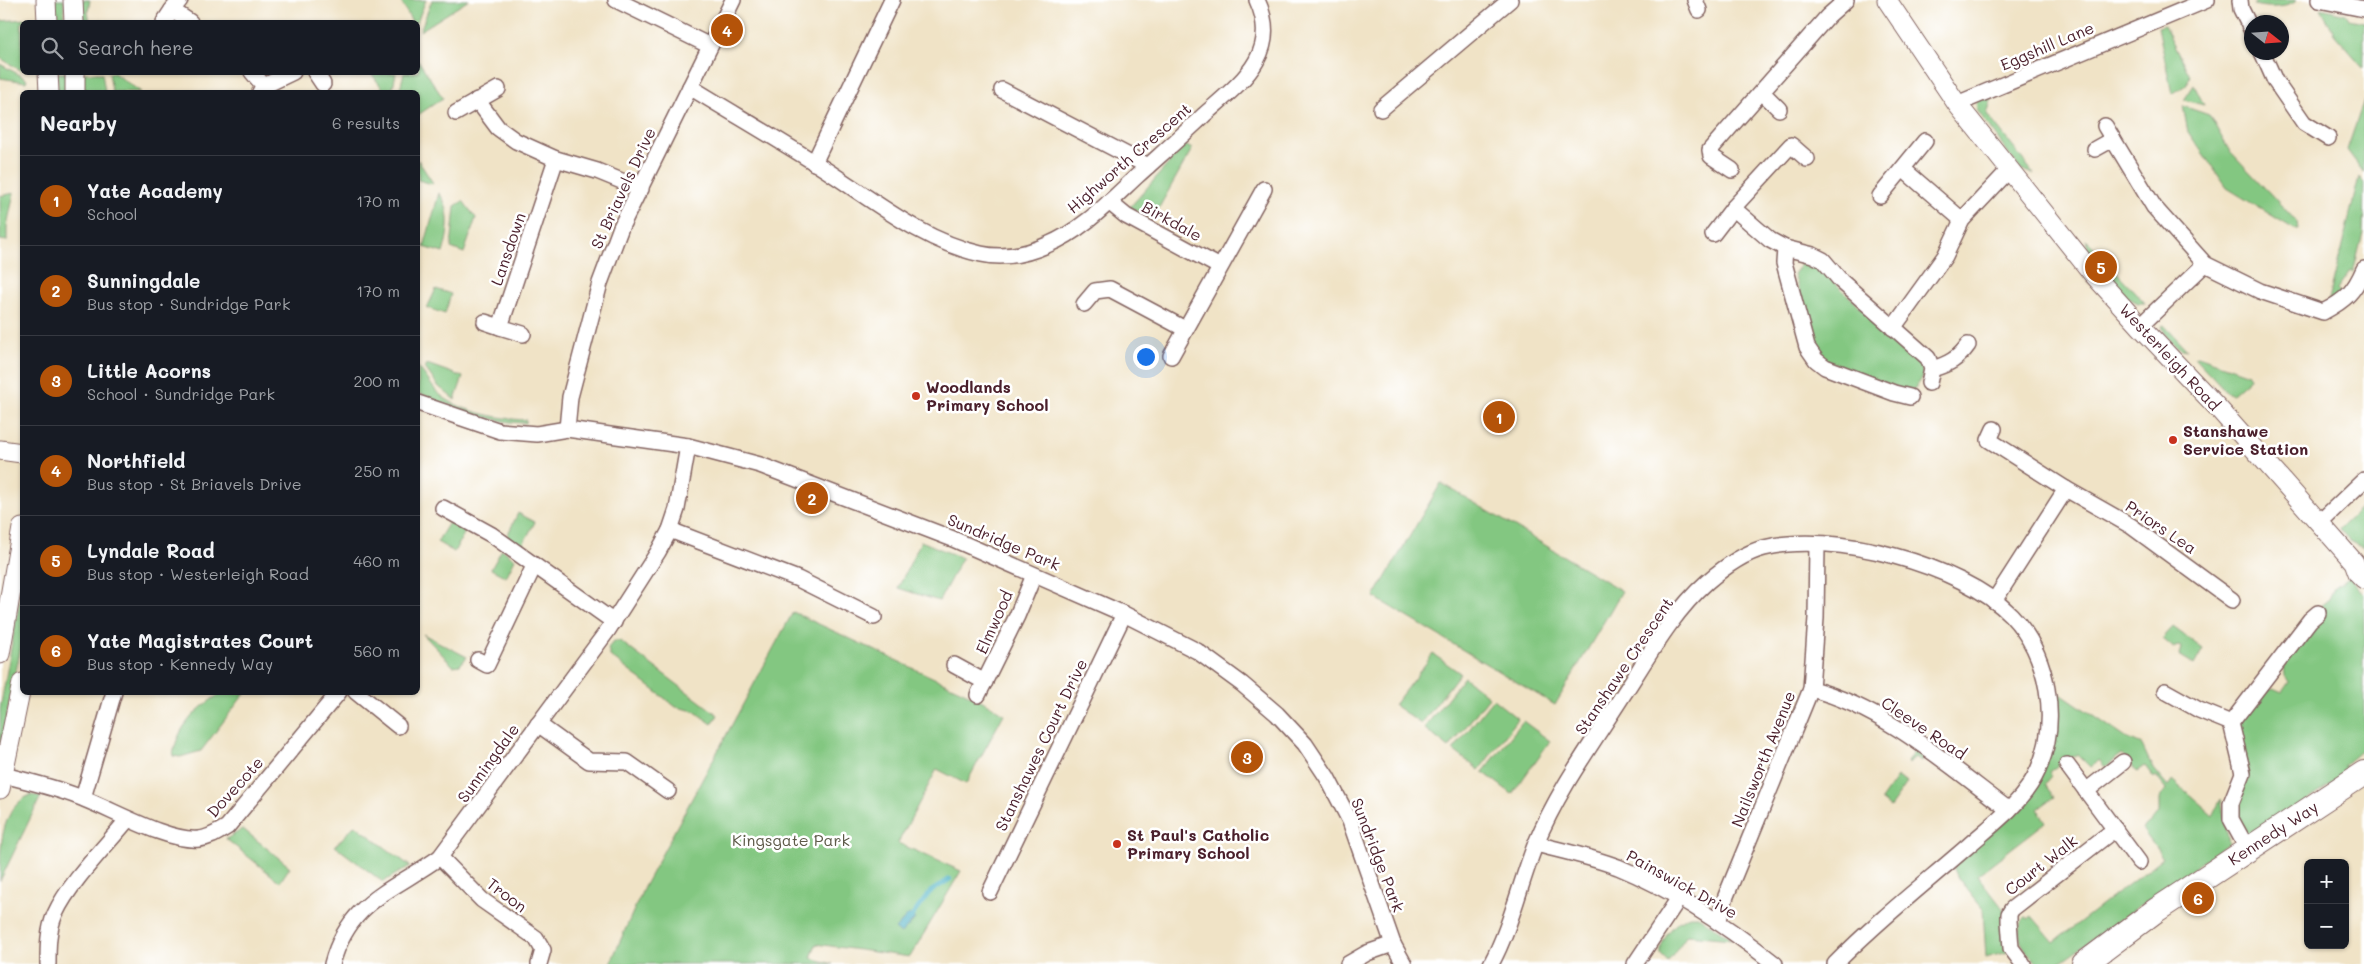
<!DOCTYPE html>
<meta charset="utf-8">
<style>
body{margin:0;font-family:Mali,sans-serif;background:#242831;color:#f1f3f6}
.controls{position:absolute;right:15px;bottom:15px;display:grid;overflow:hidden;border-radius:8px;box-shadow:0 1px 4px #0004}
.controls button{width:45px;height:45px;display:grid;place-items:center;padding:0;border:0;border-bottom:1px solid #363941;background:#171b24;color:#f1f3f6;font:25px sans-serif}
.compass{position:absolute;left:2244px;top:15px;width:45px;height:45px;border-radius:50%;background:#171b24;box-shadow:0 1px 4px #0004;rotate:107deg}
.you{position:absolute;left:1145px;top:356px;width:18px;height:18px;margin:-12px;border:4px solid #fff;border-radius:50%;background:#1a73e8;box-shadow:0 0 0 8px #1a73e833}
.badge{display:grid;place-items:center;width:32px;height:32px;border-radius:50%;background:#b45309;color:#fff;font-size:16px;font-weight:700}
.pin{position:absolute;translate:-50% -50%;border:2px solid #fff;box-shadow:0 1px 5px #0006}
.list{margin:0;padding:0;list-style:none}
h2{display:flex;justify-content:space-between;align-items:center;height:65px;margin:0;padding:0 20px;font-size:21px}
h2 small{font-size:16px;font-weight:400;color:#9ea1a6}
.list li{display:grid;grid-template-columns:32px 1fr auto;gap:15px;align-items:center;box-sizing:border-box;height:90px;padding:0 20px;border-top:1px solid #363941}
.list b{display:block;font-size:19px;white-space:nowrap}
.list p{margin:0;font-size:16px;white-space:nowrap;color:#9ea1a6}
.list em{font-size:16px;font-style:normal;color:#9ea1a6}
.icon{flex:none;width:28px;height:28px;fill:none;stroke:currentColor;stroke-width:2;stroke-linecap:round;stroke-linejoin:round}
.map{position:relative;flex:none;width:2364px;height:964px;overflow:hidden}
.search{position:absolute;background:#171b24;box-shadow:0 1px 4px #0004;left:20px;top:20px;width:400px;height:55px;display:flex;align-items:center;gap:12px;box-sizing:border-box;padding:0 18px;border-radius:8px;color:#9ea1a6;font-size:19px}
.panel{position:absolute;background:#171b24;box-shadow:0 1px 4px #0004;left:20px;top:90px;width:400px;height:605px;border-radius:8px}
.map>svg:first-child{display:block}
.green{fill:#83c781;stroke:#667356}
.water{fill:#44aec2;stroke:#476676}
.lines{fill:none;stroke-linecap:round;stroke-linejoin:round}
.stream{stroke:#44aec2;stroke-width:4.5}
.minor-casing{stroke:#846461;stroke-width:18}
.tertiary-casing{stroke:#846461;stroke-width:21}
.primary-casing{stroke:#846461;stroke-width:26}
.minor{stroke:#fff;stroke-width:15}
.tertiary{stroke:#fff;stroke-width:19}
.primary{stroke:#fff;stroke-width:24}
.poi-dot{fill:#c8321e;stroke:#fff;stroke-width:2}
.labels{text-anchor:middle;stroke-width:5;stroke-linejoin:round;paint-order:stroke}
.street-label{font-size:16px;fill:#4a1f2b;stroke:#fff}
.poi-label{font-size:16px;font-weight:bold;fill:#4a1f2b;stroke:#fff;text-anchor:start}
.park-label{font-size:16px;fill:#5e5a49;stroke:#fff}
</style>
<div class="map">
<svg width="2364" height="964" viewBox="0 0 2364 964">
<rect width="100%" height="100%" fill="#fff"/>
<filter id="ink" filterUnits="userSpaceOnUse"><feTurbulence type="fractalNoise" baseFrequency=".02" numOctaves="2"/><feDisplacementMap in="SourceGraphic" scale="10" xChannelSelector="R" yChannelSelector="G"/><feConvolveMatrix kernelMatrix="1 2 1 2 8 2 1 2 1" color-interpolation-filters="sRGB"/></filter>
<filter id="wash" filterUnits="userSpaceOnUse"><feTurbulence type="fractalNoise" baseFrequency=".0096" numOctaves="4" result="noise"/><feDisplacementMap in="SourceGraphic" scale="20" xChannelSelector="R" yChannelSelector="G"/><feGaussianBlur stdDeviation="1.12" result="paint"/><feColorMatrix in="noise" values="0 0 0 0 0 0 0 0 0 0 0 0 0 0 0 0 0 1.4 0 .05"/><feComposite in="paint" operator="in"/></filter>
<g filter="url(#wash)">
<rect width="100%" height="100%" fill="#f0e3c6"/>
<g class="green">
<polygon points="55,0 64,0 64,22 56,22"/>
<polygon points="82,0 90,0 88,12 90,22 83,22"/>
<polygon points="400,0 426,0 417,22 412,22"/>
<polygon points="432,0 469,0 420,31"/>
<path d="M2257 0H2297C2290 9 2265 8 2254 5Z"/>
<polygon points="2321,8 2346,14 2349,19 2364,22 2364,68 2334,34"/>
<polygon points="25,19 25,22 22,22 22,71 0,58 0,21"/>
<polygon points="2164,25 2190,76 2186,85 2172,94 2158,27"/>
<polygon points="418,60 443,98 418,115 418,92 399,92 404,73 418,72"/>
<polygon points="0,64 27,79 26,82 0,78"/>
<polygon points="57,73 66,73 66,92 58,92"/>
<polygon points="84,73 102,73 105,92 84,92"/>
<polygon points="109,73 114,73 141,92 112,92"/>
<polygon points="371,73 396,73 392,92 385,92"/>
<polygon points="2194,85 2204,105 2184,100"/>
<polygon points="1994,91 1987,114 2034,174 2020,169 1977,110 1976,101"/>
<polygon points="2364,100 2364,173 2347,150"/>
<polygon points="2183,106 2209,115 2229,150 2297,222 2298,229 2294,229 2227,188 2188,132"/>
<polygon points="1185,145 1192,149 1152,220 1130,207"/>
<polygon points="418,160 433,183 432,184 418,180"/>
<polygon points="2359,177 2364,183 2363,233 2353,273 2350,271 2337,289 2341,293 2328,303"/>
<polygon points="14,193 7,226 7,241 0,240 0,196"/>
<path d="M439 193C452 210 449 233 443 253L424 247Z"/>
<polygon points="463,201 476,218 464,253 451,248 455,206"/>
<polygon points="2086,239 2145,303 2138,303 2128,298 2088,250"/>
<path d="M1812 262 1916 358C1925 372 1925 377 1914 389H1901L1823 360 1816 351 1794 274 1801 264Z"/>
<polygon points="436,289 451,294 445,314 427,308"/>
<path d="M2164 325 2187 350C2174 348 2166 339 2162 326Z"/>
<polygon points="2198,356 2249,374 2250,378 2232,394 2228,393 2194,357"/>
<polygon points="427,364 463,377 455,400 438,386 425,368"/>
<path d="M418 367C425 374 430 384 437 392 456 411 500 419 526 420V423C488 423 452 406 418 393Z"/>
<polygon points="1441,483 1622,591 1555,705 1374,597"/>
<polygon points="2364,505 2364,548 2350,541 2339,529"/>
<polygon points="518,513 535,522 521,548 507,536"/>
<polygon points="450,521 466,530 454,552 437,542"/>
<polygon points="921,541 962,558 939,601 898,588"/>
<polygon points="502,549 515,559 506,577 491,569"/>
<polygon points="2349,577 2364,594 2364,748 2343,766 2352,770 2258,835 2247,835 2233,815 2239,730 2240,723 2263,691 2273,688 2282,692 2289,682 2285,676 2284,665 2317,622 2325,616 2319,607 2329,599 2334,588"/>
<polygon points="22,588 22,642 0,749 0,709"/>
<polygon points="793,612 979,699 1004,714 966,784 937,769 898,843 961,871 910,957 816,944 811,958 833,964 610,964 644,887"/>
<polygon points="2173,627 2203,649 2194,665 2179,656 2181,647 2178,646 2173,648 2162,639"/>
<polygon points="423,634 467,657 460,665 453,666"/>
<polygon points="614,641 620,641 718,715 712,724 694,711 676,707 610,656 608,648"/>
<polygon points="1433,654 1460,673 1421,724 1394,705"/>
<polygon points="1464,677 1489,697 1449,748 1424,728"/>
<path d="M222 693H245L201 751 180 757 173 756C177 726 198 707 222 693Z"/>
<path d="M2062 694 2126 738 2142 745 2153 769 2168 787 2173 780 2213 815 2221 799 2229 843 2057 964H2039C2025 953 2010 932 2026 916L2028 919 2032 916 2054 942 2163 858 2142 829 2159 814V799L2166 789 2156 776 2154 778 2145 766 2137 772 2122 754 2105 767 2099 760 2090 767 2077 754 2069 760 2068 758 2049 772 2052 777 2045 785 2054 797 2038 809 2046 822 1977 875 2005 911 2007 952 1986 958 1983 909 1958 878 1951 862 2028 792 2054 695Z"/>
<polygon points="1493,699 1518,719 1479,770 1453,750"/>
<polygon points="1523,721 1550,741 1512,794 1483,772"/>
<polygon points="1916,749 1925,756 1921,761 1915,757 1909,764 1907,762"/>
<polygon points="1897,777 1907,783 1890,807 1881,800"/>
<path d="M30 795 41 796 0 881C0 847 0 809 30 795Z"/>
<polygon points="355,825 410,866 383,882 335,846"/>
<polygon points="243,829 290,867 280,882 226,839"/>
<path d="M1690 916H1698L1732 939 1687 935 1668 962 1661 955C1658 942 1676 919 1690 916Z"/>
</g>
<polygon class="water" points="909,914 915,919 901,934 895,929"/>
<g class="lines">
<polyline class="stream" points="912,916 930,892 950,879"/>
</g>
</g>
<g filter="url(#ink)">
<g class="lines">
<g class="minor-casing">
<g id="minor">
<polyline points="180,0 172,10 190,22"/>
<polyline points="616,0 710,46"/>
<polyline points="1695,0 1699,10"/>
<polyline points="2240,0 2241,9 2252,31"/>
<polyline points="2319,0 2364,9"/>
<polyline points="164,22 172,10"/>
<polyline points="2262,52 2275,81 2304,123 2328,138"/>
<polyline points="252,72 264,86"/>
<polyline points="315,72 323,84"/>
<path d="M690 87C734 114 779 140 823 168 873 200 922 241 981 254 1004 259 1027 254 1047 245 1082 231 1110 201 1137 176 1159 156 1182 136 1204 115 1240 83 1282 54 1257 0"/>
<polyline points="1002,90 1148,166"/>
<polyline points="260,92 264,86 293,72"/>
<polyline points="1762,92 1779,109"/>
<polyline points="477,100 498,128 516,141 556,159 597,171 641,189"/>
<polyline points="1957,104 2207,0"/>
<polyline points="1381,109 1510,0"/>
<polyline points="456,113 498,89"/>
<path d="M2105 126 2154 207 2205 264 2260 291 2323 312C2346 300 2354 292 2364 269"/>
<polyline points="2095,149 2113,139"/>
<polyline points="814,163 892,0"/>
<polyline points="1903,169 1962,220"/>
<polyline points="1732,170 1711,156 1710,150 1828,16 1846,0"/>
<polyline points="1880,196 1925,141"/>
<polyline points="1109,202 1126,216 1220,267"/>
<polyline points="1733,208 1770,240 1785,248 1813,255 1823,260 1841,281 1928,358 1932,369 1929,383"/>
<polyline points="1713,234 1733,208 1791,145 1807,159"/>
<polyline points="1785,248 1784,263 1807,347 1816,360 1825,367 1894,393 1910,397"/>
<polyline points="1084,304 1095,291 1110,289 1185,329"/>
<polyline points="485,322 500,327"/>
<polyline points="2140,326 2205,264"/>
<polyline points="1893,328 1945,256 1962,220 2009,170"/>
<polyline points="523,334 500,327 556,159"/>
<polyline points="1171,356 1264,189"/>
<path d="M1932 369C1949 364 1958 359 1968 345"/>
<polyline points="418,403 500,431 537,434 567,429 688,446 760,465 953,539 1124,614 1197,651 1242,684 1277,714 1305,744 1327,777 1350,821 1393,944 1404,964"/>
<polyline points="567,429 570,397 600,283 621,227 733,0"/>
<polyline points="1994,429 1989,440 2066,489 2131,526 2232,600"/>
<polyline points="443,508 492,535 614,622"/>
<polyline points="2319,523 2364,480"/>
<polyline points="670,530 798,579 874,617"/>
<polyline points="1994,601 2066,489"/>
<polyline points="478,660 487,665 534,566"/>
<polyline points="954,665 985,682"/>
<path d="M1811 689C1883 707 1950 766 2009 810"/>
<polyline points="2165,691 2199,710 2231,723"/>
<polyline points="356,692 398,726"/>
<polyline points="978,695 1017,616 1034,575"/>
<polyline points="538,724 589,761 627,762 668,791"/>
<polyline points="2067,765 2139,862"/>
<path d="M4 775C30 782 59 788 84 799 115 811 168 842 199 839 210 838 218 832 227 827L339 692"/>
<polyline points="2086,791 2123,762"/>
<polyline points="83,798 114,692"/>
<path d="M1536 844C1563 851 1592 857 1618 867 1674 890 1727 926 1775 964"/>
<polyline points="2248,850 2231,819 2231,803 2243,773 2231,723 2310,620 2318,613"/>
<polyline points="440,857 482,900 536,938 543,950 539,964"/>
<polyline points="990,892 1124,614"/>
<polyline points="1718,922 1726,896 1811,689 1816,618 1817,545"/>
<path d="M48 964C48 947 48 930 55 914 69 883 106 846 128 819"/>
<path d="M332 964C349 901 391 892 440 857L608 630 658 552 670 530 677 509 688 446"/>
<polyline points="1348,964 1367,953 1393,944"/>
<path d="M1491 964C1511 927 1520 883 1536 843 1558 790 1592 744 1623 695 1648 657 1672 613 1707 582 1722 569 1744 553 1764 548 1832 530 1962 565 2011 615 2049 655 2060 721 2038 770 2024 802 1994 823 1968 846 1923 885 1876 922 1835 964"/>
<polyline points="1635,964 1679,898"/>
<polyline points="2023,964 2011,948 2009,921 2009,914 2012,909 2115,829"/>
</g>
</g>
<g class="tertiary-casing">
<g id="tertiary">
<polyline points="46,0 47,22"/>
<polyline points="73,0 74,22"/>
<polyline points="1887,0 1957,104 2093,274 2140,326 2218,408 2354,562 2358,573 2364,579"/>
<polyline points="48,72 49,92"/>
<polyline points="75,72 75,92"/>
<polyline points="0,450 22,453"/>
<polyline points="0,654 22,528"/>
<polyline points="0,789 22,683"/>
</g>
</g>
<g class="primary-casing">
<polyline id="primary" points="2084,964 2155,911 2364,773"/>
</g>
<use href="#minor" class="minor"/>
<use href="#tertiary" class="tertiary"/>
<use href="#primary" class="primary"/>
</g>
</g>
<g class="poi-dot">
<circle cx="916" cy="396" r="5"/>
<circle cx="2173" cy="440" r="5"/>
<circle cx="1117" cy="844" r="5"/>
</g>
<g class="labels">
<g class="street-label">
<text transform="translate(2047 46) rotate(-23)" y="6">Eggshill Lane</text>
<text transform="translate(1129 158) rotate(-41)" y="6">Highworth Crescent</text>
<text transform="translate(623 188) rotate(-65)" y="6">St Briavels Drive</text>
<text transform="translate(1172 221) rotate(29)" y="6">Birkdale</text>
<text transform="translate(508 249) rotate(-71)" y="6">Lansdown</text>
<text transform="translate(2170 357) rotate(47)" y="6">Westerleigh Road</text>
<text transform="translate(2161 527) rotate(34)" y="6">Priors Lea</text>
<text transform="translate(1004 542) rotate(23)" y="6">Sundridge Park</text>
<text transform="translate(994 622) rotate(-66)" y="6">Elmwood</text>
<text transform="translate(1624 666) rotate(-56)" y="6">Stanshawe Crescent</text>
<text transform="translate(1924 728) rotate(34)" y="6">Cleeve Road</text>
<text transform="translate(1041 745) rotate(-64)" y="6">Stanshawes Court Drive</text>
<text transform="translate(1763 759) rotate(-68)" y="6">Nailsworth Avenue</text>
<text transform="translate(488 763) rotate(-54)" y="6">Sunningdale</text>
<text transform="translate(235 787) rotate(-48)" y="6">Dovecote</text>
<text transform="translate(2273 833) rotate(-33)" y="6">Kennedy Way</text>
<text transform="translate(1378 855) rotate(69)" y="6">Sundridge Park</text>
<text transform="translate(2041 865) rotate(-38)" y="6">Court Walk</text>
<text transform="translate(1682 884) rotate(29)" y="6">Painswick Drive</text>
<text transform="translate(507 895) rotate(37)" y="6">Troon</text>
</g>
<g class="poi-label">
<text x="926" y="393">Woodlands<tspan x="926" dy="18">Primary School</tspan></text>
<text x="2183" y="437">Stanshawe<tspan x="2183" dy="18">Service Station</tspan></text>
<text x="1127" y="841">St Paul's Catholic<tspan x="1127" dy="18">Primary School</tspan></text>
</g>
<g class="park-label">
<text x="791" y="846">Kingsgate Park</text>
</g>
</g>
</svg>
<div class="controls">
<button>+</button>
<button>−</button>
</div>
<svg class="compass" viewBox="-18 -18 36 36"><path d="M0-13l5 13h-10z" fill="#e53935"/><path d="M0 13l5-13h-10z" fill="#9ea1a6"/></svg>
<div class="you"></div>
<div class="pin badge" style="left:1499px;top:417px">1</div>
<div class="pin badge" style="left:812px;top:498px">2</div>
<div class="pin badge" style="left:1247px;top:757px">3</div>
<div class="pin badge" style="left:727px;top:30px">4</div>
<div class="pin badge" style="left:2101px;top:267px">5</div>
<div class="pin badge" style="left:2198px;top:898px">6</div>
<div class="search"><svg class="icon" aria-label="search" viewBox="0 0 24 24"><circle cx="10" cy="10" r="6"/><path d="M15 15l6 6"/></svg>Search here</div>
<section class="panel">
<h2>Nearby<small>6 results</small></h2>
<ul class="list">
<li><span class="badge">1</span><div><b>Yate Academy</b><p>School</p></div><em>170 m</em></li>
<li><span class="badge">2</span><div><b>Sunningdale</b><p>Bus stop · Sundridge Park</p></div><em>170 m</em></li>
<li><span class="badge">3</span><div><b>Little Acorns</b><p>School · Sundridge Park</p></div><em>200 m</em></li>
<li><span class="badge">4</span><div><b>Northfield</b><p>Bus stop · St Briavels Drive</p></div><em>250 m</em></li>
<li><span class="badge">5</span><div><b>Lyndale Road</b><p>Bus stop · Westerleigh Road</p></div><em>460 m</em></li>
<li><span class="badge">6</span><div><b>Yate Magistrates Court</b><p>Bus stop · Kennedy Way</p></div><em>560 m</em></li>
</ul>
</section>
</div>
